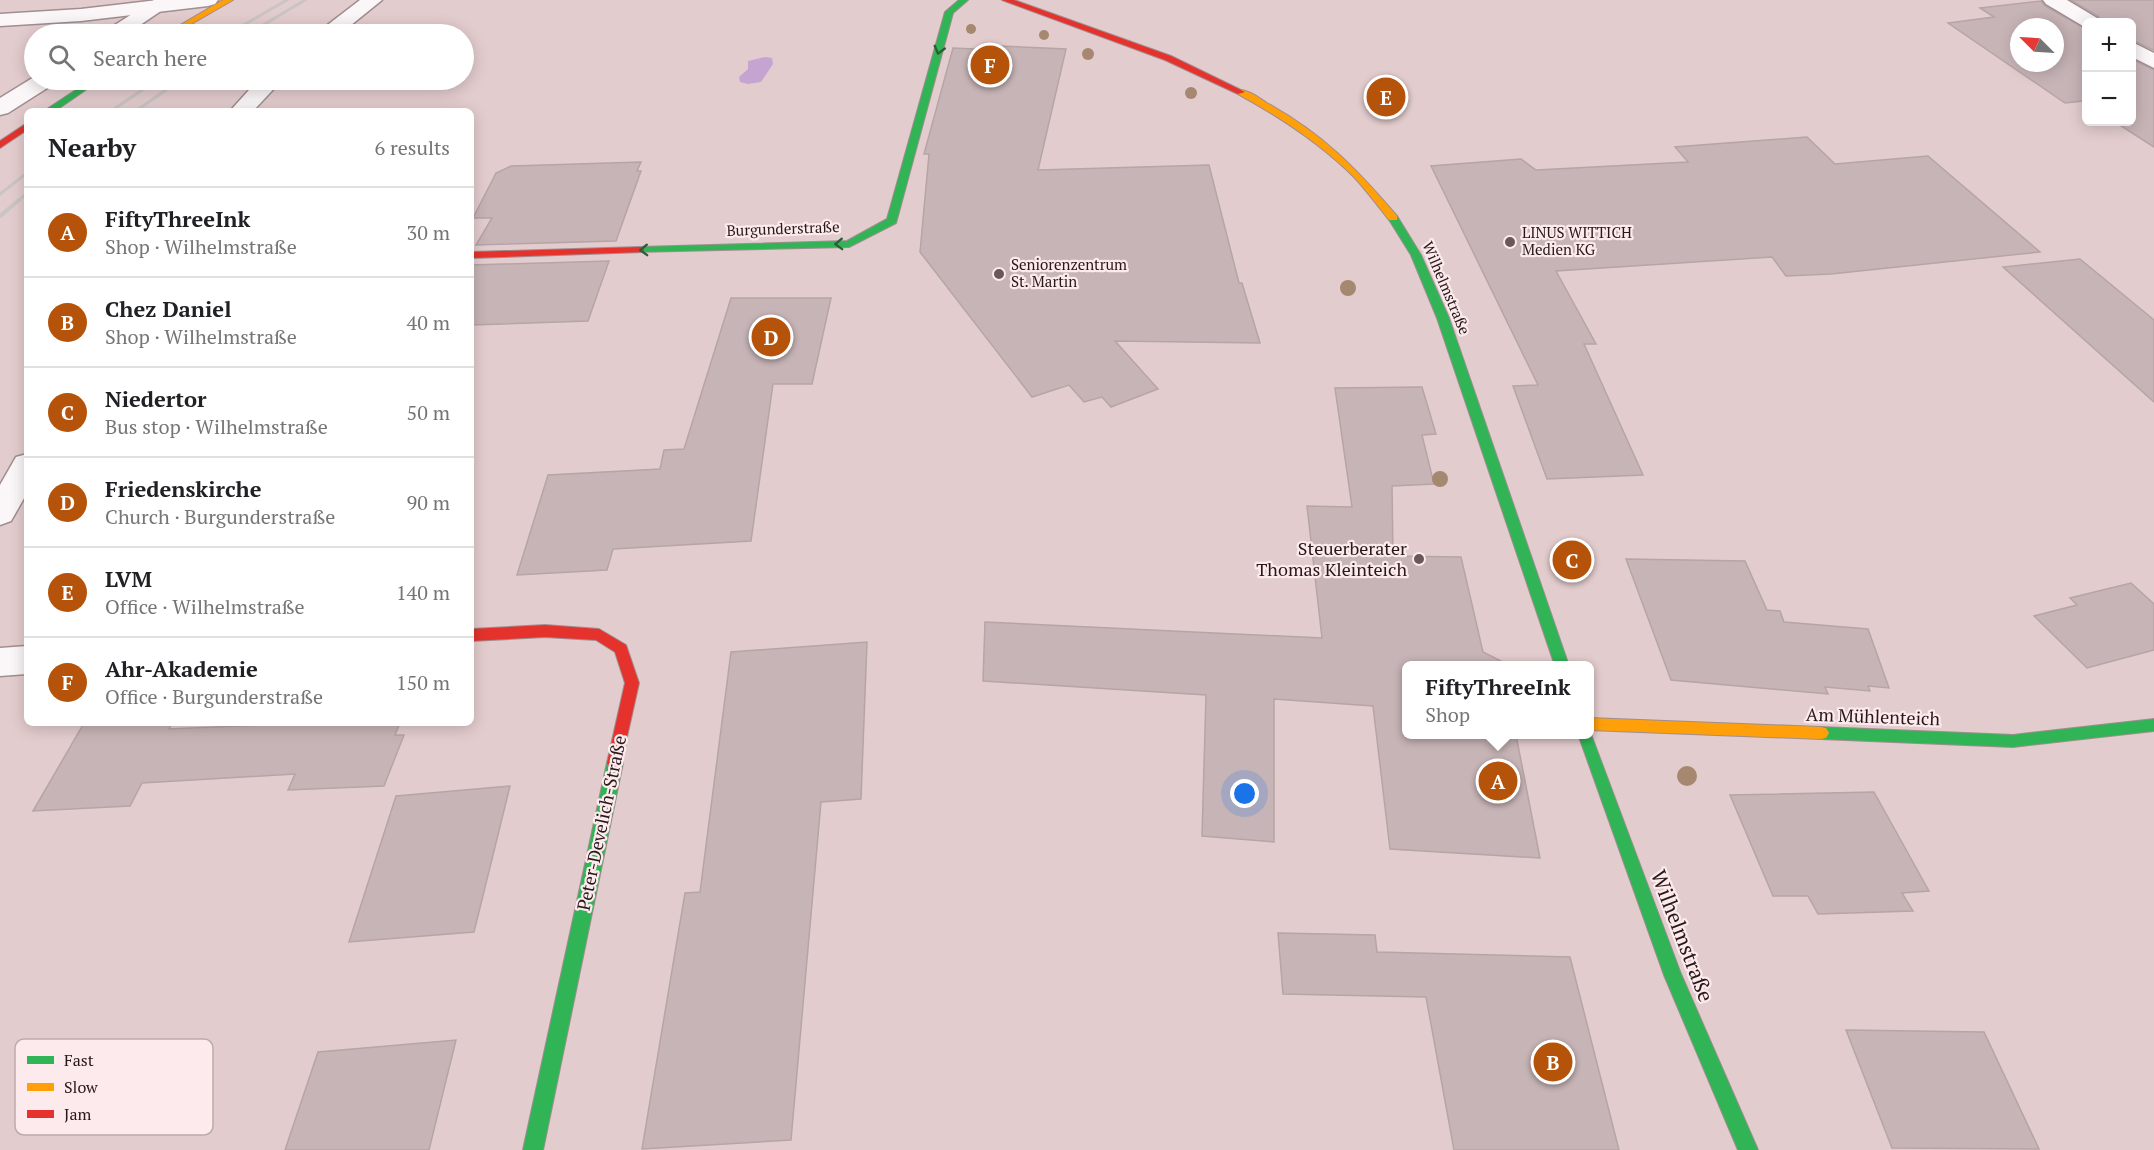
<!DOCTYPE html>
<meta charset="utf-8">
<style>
body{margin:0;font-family:"PT Serif",serif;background:#f6f6f6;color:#202124}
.controls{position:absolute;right:18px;top:18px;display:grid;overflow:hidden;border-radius:9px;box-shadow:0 3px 15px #0003}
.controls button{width:54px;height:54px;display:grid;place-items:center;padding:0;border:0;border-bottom:2px solid #e0e0e0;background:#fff;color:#202124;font:30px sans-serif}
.compass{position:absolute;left:2010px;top:18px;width:54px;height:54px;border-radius:50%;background:#fff;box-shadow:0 3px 15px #0003;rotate:294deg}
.you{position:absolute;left:1245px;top:794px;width:21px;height:21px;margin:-15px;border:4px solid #fff;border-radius:50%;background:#1a73e8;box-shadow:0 0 0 9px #1a73e833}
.badge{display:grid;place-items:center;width:39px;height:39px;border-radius:50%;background:#b45309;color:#fff;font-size:20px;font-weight:700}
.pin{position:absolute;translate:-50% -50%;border:3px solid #fff;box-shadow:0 2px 6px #0006}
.popup{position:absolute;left:1402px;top:661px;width:192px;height:78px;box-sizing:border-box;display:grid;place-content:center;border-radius:9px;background:#fff;filter:drop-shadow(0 2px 4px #0005);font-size:20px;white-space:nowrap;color:#757577}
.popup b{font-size:22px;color:#202124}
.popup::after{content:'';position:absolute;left:50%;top:100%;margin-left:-12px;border:12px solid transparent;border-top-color:#fff}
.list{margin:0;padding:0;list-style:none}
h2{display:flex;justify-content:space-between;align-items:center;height:78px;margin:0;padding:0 24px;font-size:26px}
h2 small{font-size:20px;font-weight:400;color:#757577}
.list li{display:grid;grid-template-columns:39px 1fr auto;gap:18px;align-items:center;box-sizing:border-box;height:90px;padding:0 24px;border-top:2px solid #e0e0e0}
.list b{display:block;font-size:22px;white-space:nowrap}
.list p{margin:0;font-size:20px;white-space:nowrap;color:#757577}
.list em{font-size:20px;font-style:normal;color:#757577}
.icon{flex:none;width:33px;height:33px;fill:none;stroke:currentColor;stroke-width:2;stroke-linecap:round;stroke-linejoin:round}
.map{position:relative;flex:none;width:2154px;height:1150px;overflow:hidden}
.search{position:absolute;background:#fff;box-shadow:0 3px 15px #0003;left:24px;top:24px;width:450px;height:66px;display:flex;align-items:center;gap:15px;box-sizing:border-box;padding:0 21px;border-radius:33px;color:#757577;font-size:22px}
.panel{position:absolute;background:#fff;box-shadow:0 3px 15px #0003;left:24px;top:108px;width:450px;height:618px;border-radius:9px}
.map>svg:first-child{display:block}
.water{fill:#c6a4d1}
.building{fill:#c7b4b6;stroke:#b6a4a6;stroke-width:1.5;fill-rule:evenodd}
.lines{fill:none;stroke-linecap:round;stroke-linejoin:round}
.lane-casing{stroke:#a08e90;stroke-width:3}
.street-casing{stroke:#a08e90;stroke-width:3}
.fast-casing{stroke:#a08e90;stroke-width:2}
.slow-casing{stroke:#a08e90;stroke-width:2}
.jam-casing{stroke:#a08e90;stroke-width:2}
.lane{fill:#fbf7f8;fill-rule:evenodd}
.street{fill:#fbf7f8;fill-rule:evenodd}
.fast{fill:#30b455;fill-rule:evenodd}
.slow{fill:#ff9f0a;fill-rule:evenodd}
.jam{fill:#e5322d;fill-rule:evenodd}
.rail-far1{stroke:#cac4c5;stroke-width:3}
.rail{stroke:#cac4c5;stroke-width:4}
.tree{fill:#a5886f}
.oneway{stroke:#2b5e35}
.poi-dot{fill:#695759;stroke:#fceaec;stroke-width:2}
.labels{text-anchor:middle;stroke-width:4.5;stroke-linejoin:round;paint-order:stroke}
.far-street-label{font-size:15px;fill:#27181a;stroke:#fceaec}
.far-poi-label{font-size:15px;fill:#27181a;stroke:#fceaec;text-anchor:start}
.poi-label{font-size:18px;fill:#27181a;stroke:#fceaec;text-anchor:end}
.street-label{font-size:18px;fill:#27181a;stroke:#fceaec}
.near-street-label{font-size:21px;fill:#27181a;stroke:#fceaec}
.key{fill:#fceaec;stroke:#bcabad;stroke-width:1.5}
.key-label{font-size:16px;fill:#27181a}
</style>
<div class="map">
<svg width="2154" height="1150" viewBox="0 0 2154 1150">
<rect width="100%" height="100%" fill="#e3ccce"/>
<polygon class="water" points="765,57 772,58 773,64 761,82 748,84 740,82 739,77 748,69 748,61"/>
<g class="building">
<polygon points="2071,0 2154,0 2154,50 2132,40 2132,22 2102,22 2098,16"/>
<path d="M2041 1 2045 6 2086 29V103L2083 101 2065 103 1948 23 1994 17 1980 8ZM2019 27H2055V63H2019Z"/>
<polygon points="999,46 1066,49 1038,170 1209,165 1239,283 1242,283 1260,343 1115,341 1158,389 1111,407 1102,397 1084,402 1069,385 1032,397 920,252 929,154 924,154 953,48 998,50"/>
<polygon points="2132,59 2154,70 2154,147 2115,122 2132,122"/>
<polygon points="1807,137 1835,164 1928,156 2040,252 1831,274 1786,276 1772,257 1556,271 1596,344 1584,344 1643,475 1547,479 1513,386 1538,385 1431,166 1521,159 1536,170 1688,162 1675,147"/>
<polygon points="641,162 637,171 641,171 616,241 476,245 492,218 473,218 496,173 511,166"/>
<polygon points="2080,259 2154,320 2154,402 2003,267"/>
<polygon points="609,261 588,321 471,325 471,265"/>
<polygon points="731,298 831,298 812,384 773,384 751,541 613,549 607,570 517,575 548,475 660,469 664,450 684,449"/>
<polygon points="1422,387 1436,434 1422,435 1434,484 1392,486 1393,556 1461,557 1483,652 1501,661 1502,666 1407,666 1407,735 1516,735 1540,858 1390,849 1373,706 1274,699 1274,842 1202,836 1206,695 983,681 985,622 1322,638 1307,506 1352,507 1335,388"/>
<polygon points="1626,559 1745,561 1767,610 1780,611 1784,622 1868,629 1889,688 1868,686 1870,691 1825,687 1828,694 1671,680"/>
<polygon points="2131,583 2154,604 2154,650 2087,668 2034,616 2077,605 2070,598"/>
<polygon points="867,642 861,799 821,802 791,1140 642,1149 685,893 700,892 731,652"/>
<polygon points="84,723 172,723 169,729 305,723 400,723 395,735 404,735 384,786 288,790 295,774 142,783 130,806 33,811"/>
<polygon points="510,786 474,932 349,942 396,796"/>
<polygon points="1874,792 1929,891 1902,893 1913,911 1818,914 1808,896 1773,896 1730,795"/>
<polygon points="1278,933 1375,935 1377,952 1570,957 1619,1150 1454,1150 1426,997 1283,994"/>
<polygon points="1846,1030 1984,1032 2039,1149 1892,1148"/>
<polygon points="456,1040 429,1150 285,1150 318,1052"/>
</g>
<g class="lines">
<g class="lane-casing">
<g id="lane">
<polygon points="154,0 177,0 127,34 104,34 107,30"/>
<polygon points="34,77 34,80 55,80 52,85 8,113 0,115 0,98"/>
</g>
</g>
<g class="street-casing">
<g id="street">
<polygon points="158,0 218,0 215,4 208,6 81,21 0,26 0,14 81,9"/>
<polygon points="360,0 382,0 340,34 318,34 321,30"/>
<polygon points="2043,0 2067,0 2097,18 2100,22 2086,22 2086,27 2083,26 2046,4"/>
<polygon points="2132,42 2154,53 2154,68 2132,57"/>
<polygon points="258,80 282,80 253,111 230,111"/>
<polygon points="27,454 27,493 11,521 0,525 0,485 16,457"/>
<polygon points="27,646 27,674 0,676 0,648"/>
</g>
</g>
<g class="fast-casing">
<g id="fast">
<polygon points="959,0 968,0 953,13 896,223 849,247 636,252 636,248 640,247 847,241 887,219 945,12"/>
<polygon points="91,80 100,80 55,111 44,111"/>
<polygon points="1393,215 1397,216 1421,255 1449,318 1569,666 1555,666 1437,318 1411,255 1388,218"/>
<polygon points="2154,719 2154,731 2013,747 1821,739 1816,738 1813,733 1816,728 1821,727 2013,735"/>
<polygon points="1589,729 1681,974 1758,1150 1738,1150 1664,975 1578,734 1589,734"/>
<polygon points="615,756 620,758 623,763 543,1150 523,1150 607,763 610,758"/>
</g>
</g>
<g class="slow-casing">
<g id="slow">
<polygon points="223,0 233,0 174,34 165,34"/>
<path d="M1238 90C1248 89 1259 98 1267 103 1324 135 1355 167 1397 216V220H1389C1378 206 1367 191 1354 177 1320 143 1280 117 1238 94Z"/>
<polygon points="1589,718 1821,727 1826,728 1829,733 1826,738 1821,739 1589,730"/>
</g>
</g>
<g class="jam-casing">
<g id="jam">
<polygon points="1002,0 1014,0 1171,56 1245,92 1238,94 1165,60"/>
<polygon points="27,123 27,130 0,148 0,141"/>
<polygon points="640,247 644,248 644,252 471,258 471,252"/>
<polygon points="545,625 599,629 626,645 639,683 620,768 615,770 610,768 607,763 625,683 615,652 596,640 545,637 471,641 471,629"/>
</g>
</g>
<use href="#lane" class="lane"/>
<use href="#street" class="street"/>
<use href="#fast" class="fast"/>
<use href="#slow" class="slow"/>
<use href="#jam" class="jam"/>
<g class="rail-far1">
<polyline points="228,34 287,0"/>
<polyline points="248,34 305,0"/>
<polyline points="111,111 157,80"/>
<polyline points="136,111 180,80"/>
<polyline points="0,194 27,173"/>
<polyline points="17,202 27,193"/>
</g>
<polyline class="rail" points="0,216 19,200"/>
</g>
<g class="tree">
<circle cx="971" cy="29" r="5"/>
<circle cx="1044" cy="35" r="5"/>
<circle cx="1088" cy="54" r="6"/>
<circle cx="1191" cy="93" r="6"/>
<circle cx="1348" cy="288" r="8"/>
<circle cx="1440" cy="479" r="8"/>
<circle cx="1687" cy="776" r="10"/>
</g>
<defs><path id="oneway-chevron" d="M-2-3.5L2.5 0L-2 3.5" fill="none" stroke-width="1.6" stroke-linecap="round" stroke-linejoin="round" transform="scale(1.5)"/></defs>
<g class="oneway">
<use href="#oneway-chevron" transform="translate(939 50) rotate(105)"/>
<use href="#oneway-chevron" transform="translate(839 244) rotate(178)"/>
<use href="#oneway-chevron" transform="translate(644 250) rotate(178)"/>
</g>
<g class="poi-dot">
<circle cx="1510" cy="242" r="6"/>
<circle cx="999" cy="274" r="6"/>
<circle cx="1419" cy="559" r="6"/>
</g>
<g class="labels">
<g class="far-street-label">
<text transform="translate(783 229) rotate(-2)" y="5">Burgunderstraße</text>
<text transform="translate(1446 288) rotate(67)" y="5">Wilhelmstraße</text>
</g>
<g class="far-poi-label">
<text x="1522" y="238">LINUS WITTICH<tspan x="1522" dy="17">Medien KG</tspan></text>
<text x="1011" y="270">Seniorenzentrum<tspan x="1011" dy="17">St. Martin</tspan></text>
</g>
<g class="poi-label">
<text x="1407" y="555">Steuerberater<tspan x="1407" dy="21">Thomas Kleinteich</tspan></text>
</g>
<g class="street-label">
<text transform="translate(1873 717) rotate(2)" y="6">Am Mühlenteich</text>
<text transform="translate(602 823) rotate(-78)" y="6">Peter-Develich-Straße</text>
</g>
<g class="near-street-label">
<text transform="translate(1682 936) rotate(69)" y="7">Wilhelmstraße</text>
</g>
</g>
<rect x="15" y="1039" width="198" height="96" rx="9" class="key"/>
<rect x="27" y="1056" width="27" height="8" fill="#30b455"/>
<rect x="27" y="1083" width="27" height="8" fill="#ff9f0a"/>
<rect x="27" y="1110" width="27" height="8" fill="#e5322d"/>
<g class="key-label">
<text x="64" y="1066">Fast</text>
<text x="64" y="1093">Slow</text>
<text x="64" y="1120">Jam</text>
</g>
</svg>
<div class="controls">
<button>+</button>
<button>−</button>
</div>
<svg class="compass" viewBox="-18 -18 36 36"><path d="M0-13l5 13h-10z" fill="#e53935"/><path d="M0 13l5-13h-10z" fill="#757577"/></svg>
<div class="you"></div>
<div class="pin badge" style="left:1498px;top:781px">A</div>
<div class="popup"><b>FiftyThreeInk</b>Shop</div>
<div class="pin badge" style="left:1553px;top:1062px">B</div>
<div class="pin badge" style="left:1572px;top:560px">C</div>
<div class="pin badge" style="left:771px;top:337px">D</div>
<div class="pin badge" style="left:1386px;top:97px">E</div>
<div class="pin badge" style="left:990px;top:65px">F</div>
<div class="search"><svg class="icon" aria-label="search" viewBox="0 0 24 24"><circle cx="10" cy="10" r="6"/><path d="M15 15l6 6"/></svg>Search here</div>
<section class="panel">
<h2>Nearby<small>6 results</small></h2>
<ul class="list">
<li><span class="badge">A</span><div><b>FiftyThreeInk</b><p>Shop · Wilhelmstraße</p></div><em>30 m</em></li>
<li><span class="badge">B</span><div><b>Chez Daniel</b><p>Shop · Wilhelmstraße</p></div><em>40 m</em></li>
<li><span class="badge">C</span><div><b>Niedertor</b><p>Bus stop · Wilhelmstraße</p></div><em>50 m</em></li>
<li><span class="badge">D</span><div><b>Friedenskirche</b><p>Church · Burgunderstraße</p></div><em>90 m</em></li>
<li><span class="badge">E</span><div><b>LVM</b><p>Office · Wilhelmstraße</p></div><em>140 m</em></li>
<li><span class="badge">F</span><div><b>Ahr-Akademie</b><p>Office · Burgunderstraße</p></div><em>150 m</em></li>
</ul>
</section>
</div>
